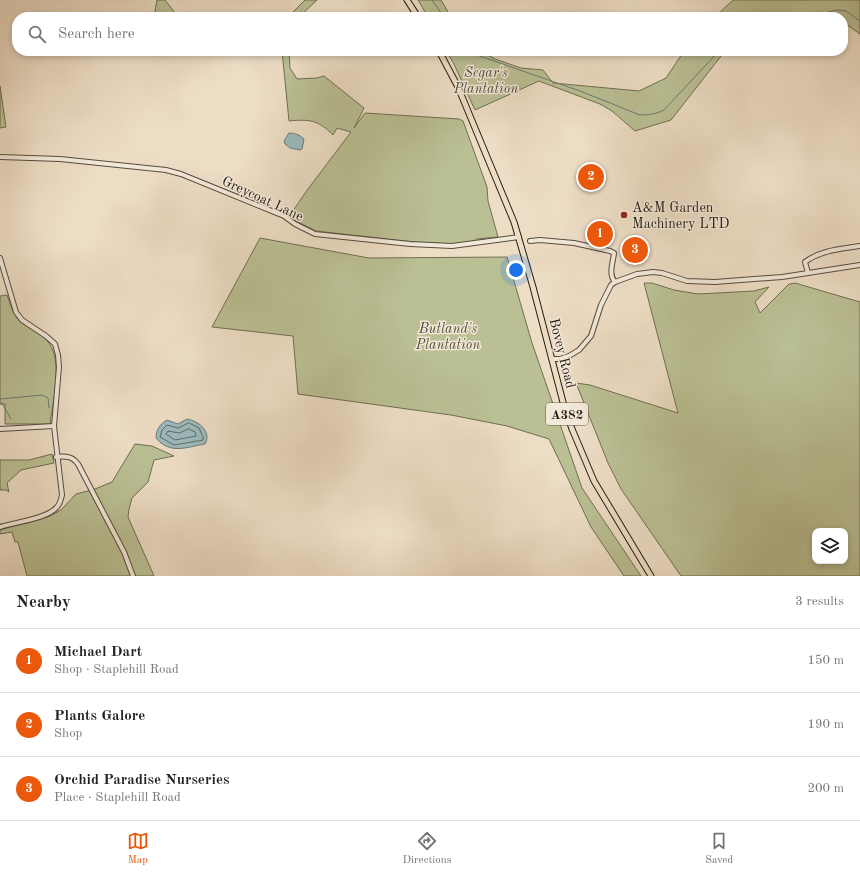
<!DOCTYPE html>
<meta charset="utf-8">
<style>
body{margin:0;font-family:"Old Standard TT",serif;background:#f2f2f2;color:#222}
.controls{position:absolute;right:12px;bottom:12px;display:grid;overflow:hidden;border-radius:8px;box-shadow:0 2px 6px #0003}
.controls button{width:36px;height:36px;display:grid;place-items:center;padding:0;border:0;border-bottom:1px solid #e0e0e0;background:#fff;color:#222;font:20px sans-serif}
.you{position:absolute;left:516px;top:270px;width:14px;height:14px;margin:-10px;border:3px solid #fff;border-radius:50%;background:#1a73e8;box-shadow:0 0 0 6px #1a73e833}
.badge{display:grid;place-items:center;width:26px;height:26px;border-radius:50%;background:#ea580c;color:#fff;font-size:13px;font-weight:700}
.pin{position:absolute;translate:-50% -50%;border:2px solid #fff;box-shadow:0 1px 4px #0006}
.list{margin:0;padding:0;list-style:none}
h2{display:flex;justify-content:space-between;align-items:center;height:52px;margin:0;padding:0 16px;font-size:17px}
h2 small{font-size:13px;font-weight:400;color:#767676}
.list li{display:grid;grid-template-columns:26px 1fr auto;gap:12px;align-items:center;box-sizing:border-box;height:64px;padding:0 16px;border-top:1px solid #e0e0e0}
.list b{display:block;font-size:15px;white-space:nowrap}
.list p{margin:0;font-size:13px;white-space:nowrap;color:#767676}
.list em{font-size:13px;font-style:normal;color:#767676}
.icon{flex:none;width:22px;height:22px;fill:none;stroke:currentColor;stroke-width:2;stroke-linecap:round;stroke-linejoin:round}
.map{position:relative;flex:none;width:860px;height:576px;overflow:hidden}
.search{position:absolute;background:#fff;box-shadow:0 2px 6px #0003;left:12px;right:12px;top:12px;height:44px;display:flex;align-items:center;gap:10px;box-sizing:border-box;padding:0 14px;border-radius:16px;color:#767676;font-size:15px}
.sheet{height:244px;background:#fff}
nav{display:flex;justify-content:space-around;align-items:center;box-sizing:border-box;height:56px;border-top:1px solid #e0e0e0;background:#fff;font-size:11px;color:#767676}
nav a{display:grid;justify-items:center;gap:2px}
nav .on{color:#ea580c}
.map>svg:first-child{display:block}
.green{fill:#bac094;stroke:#6f6e53;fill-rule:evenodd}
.water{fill:#9bbabc;stroke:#6b7a78}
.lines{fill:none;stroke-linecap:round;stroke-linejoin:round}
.shore{stroke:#606a67;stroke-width:1}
.stream{stroke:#6b7a78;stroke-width:1}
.minor-casing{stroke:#564c3f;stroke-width:6}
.major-casing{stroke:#241b12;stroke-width:7}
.minor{stroke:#f3e9d9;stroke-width:4}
.major{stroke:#edddc5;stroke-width:5}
.poi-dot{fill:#8f2418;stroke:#f3e9d9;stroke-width:1.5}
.labels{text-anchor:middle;stroke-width:3;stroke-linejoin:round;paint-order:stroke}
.shield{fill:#f3e9d9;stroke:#62594e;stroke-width:1}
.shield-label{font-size:13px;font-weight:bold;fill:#241b12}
.park-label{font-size:14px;font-style:italic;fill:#514d39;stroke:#f3e9d9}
.street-label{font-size:14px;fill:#241b12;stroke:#f3e9d9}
.poi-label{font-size:14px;fill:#241b12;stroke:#f3e9d9;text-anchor:start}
</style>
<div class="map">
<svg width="860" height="576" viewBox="0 0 860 576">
<rect width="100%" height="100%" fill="#edddc5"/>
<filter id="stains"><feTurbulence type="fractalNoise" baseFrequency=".005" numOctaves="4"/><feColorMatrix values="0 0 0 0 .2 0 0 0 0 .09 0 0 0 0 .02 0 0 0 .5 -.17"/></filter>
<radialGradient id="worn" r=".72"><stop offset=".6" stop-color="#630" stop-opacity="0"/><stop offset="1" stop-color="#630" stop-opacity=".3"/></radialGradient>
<g class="green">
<polygon points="157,0 165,0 178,17 154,17"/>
<polygon points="305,0 317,0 299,17 288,17"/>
<polygon points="418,0 441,0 451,17 428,17"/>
<polygon points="733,0 860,0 860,34 843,22 843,17 715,17"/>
<path d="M282 51H289L290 68 297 79 317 78 324 76 364 108 354 128 365 113 459 119 463 121 487 187 488 201 498 237 477 239 473 242 449 244H432L316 231 292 219 290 215 308 189 351 132 337 128 333 135C318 120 310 119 289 121Z"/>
<polygon points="446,51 480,51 495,59 521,68 543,70 553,83 639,91 666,78 684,51 725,51 671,120 635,131 612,111 600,104 539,81 475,110 453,62"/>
<polygon points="0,86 6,127 0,128"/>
<polygon points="260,238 369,258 507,257 532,343 582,488 641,576 624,576 591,527 549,439 507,426 451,415 298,394 293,336 212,327"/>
<path d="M644 283H652L674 290 698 294 754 291 769 287 755 302 760 313 789 284 795 283 860 302V576H681L621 489 608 463 576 383 590 385 678 413ZM815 531H845V561H815Z"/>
<path d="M7 295C11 305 13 317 23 324 29 328 36 331 42 335 66 355 53 398 50 424H5V404L0 403V296Z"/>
<polygon points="135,444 152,446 174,456 154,460 148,482 132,498 129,509 128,517 154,576 27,576 18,542 15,542 12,532 0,534 0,530 50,516 61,510 76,494 95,489 112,482"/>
<polygon points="52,454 54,463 21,470 7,483 9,492 6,490 0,490 0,460 29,460"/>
</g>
<g class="water">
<path d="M289 133C295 133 300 135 304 139L302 149 300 150 290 148 285 144 284 141Z"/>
<path d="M187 419C199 421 212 432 205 444 187 447 170 455 156 438 156 430 160 424 167 420L178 424Z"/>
</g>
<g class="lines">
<g class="shore">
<polygon points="189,423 199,428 203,437 203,440 174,445 160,437 162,430 167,425 178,428"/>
<polygon points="189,429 195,432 196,436 175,440 166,434 168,431 179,433"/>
</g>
<g class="stream">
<polyline points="432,0 444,17"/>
<polyline points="809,17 837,10 846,11 860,21"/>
<path d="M470 51 477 55 580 91 640 115C649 115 656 114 664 110L719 51"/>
<polyline points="0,399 42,395 48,398 49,408"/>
<polyline points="0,404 3,405 11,419"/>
</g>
<g class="minor-casing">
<g id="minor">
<polyline points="0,157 60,159 166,170 181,174 284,216 295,224 315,234 410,244 452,246 519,237"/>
<path d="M530 241 540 240 574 243 610 251 614 253C613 263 608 274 615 282"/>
<path d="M0 258 16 312 22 320 46 336 55 344 58 355 59 367 54 426 62 495C61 499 60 504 57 507 47 519 15 522 0 527"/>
<path d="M808 273 805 262C821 250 841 249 860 246"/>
<polyline points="552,359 560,359 569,356 579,350 591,336 601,305 611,285 615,282 637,274 653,272 662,273 687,281 715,282 782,277 860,265"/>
<polyline points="0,429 54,426"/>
<path d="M56 457C66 456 72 456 78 464L124 552 133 576"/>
</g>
</g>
<g class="major-casing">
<g id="major">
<polyline points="407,0 418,17"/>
<polyline points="439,51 458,87 514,222 533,287 564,406 572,429 594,481 651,576"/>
</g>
</g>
<use href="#minor" class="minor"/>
<use href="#major" class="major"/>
</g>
<circle class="poi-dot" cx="624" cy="215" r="4"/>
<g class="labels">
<rect class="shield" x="546" y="403" width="42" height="22" rx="3"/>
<g class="shield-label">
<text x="567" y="419">A382</text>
</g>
<g class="park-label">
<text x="486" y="77">Segar's<tspan x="486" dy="16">Plantation</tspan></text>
<text x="448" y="333">Butland's<tspan x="448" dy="16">Plantation</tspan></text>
</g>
<g class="street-label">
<text transform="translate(263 198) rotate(25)" y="5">Greycoat Lane</text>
<text transform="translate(563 353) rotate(76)" y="5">Bovey Road</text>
</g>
<g class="poi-label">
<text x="632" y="212">A&amp;M Garden<tspan x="632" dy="16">Machinery LTD</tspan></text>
</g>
</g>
<rect width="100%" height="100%" filter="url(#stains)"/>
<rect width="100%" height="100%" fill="url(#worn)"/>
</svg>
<div class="controls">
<button><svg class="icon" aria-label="layers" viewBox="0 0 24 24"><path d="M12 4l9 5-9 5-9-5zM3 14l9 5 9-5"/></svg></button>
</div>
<div class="you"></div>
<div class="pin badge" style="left:600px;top:234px">1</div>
<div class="pin badge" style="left:591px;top:177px">2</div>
<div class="pin badge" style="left:635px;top:250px">3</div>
<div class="search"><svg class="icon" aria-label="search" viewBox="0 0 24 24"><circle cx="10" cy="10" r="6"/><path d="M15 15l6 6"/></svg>Search here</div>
</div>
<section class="sheet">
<h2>Nearby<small>3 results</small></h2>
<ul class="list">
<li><span class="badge">1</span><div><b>Michael Dart</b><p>Shop · Staplehill Road</p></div><em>150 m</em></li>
<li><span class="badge">2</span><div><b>Plants Galore</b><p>Shop</p></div><em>190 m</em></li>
<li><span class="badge">3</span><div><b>Orchid Paradise Nurseries</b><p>Place · Staplehill Road</p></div><em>200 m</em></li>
</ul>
</section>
<nav>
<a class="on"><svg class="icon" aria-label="map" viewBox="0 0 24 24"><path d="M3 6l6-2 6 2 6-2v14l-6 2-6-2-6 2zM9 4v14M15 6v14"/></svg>Map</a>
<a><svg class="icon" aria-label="directions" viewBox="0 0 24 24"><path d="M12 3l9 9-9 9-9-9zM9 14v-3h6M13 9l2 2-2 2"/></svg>Directions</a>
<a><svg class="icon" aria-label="saved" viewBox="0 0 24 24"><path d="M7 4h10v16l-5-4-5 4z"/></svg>Saved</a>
</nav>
